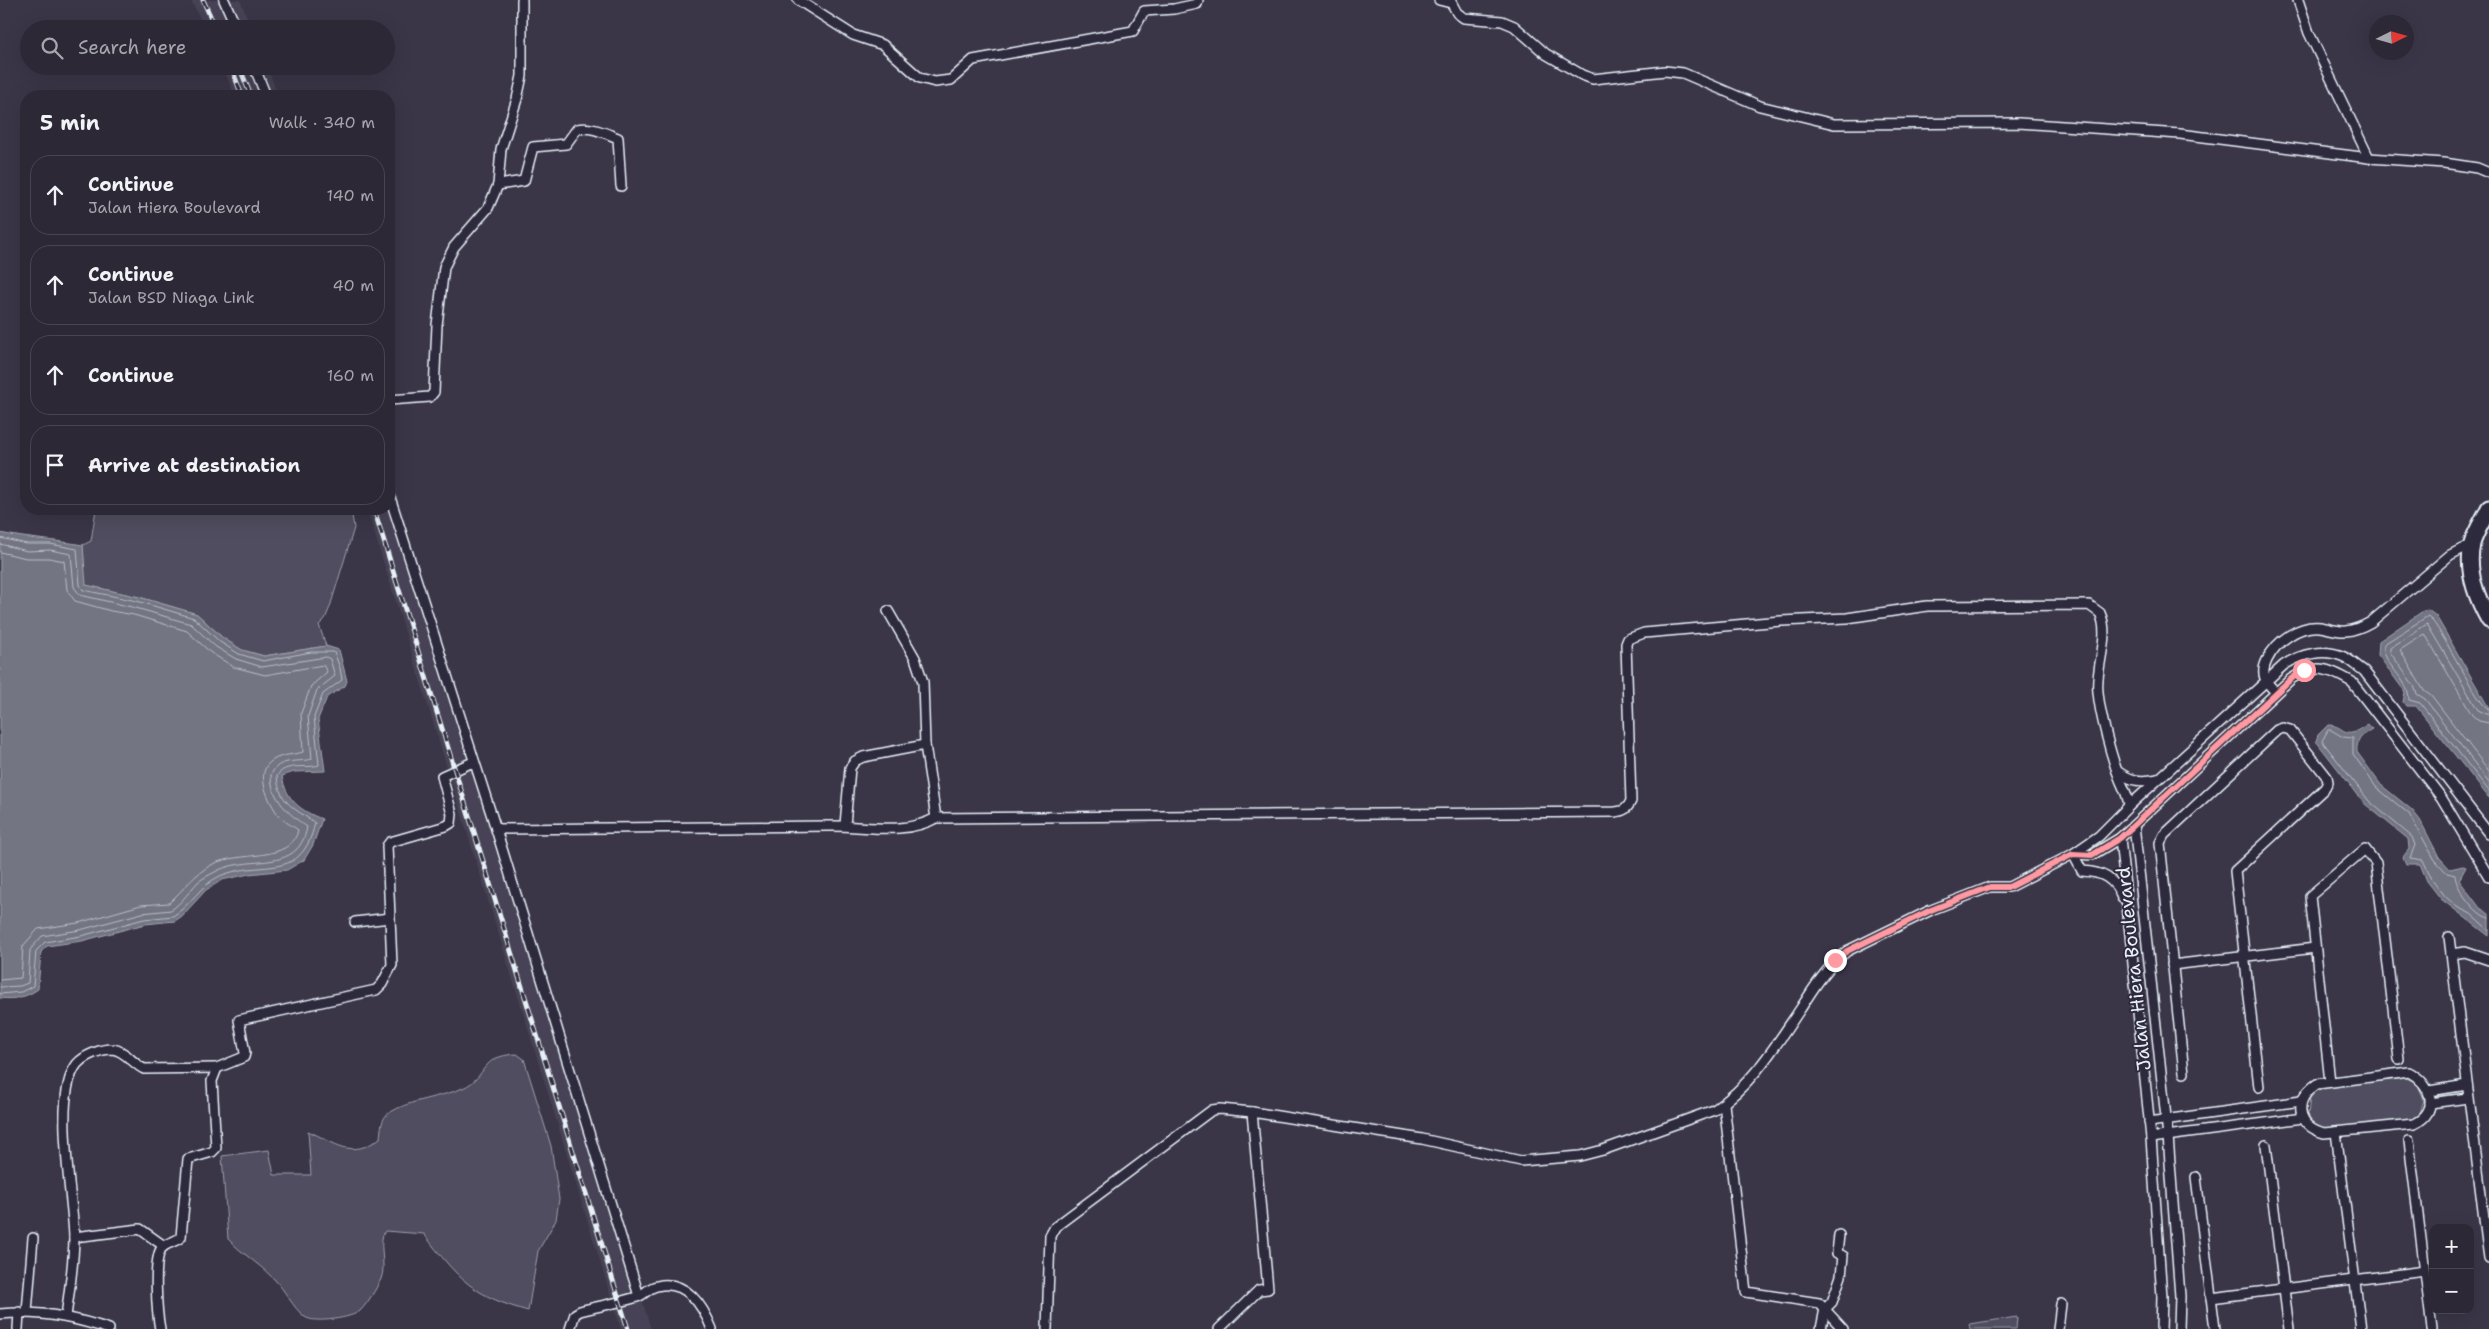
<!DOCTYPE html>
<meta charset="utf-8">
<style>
body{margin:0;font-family:"Shantell Sans",sans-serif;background:#34303e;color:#f1f3f6}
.controls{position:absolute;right:15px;bottom:15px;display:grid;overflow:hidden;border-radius:10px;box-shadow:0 5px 20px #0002}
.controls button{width:45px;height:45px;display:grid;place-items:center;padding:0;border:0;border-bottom:1px solid #484451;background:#2c2836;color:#f1f3f6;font:25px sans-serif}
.compass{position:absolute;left:2369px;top:15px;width:45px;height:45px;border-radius:50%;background:#2c2836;box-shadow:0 5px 20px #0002;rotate:85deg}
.stop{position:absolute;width:15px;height:15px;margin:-11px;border:4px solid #ff9aa2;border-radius:50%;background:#fff}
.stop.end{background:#ff9aa2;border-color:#fff;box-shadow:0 1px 5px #0008}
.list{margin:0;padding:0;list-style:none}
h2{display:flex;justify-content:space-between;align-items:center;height:65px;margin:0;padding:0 20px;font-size:21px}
h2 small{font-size:16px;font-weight:400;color:#a6a6ad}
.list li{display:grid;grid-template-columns:32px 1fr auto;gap:15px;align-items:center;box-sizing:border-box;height:80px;margin:0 10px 10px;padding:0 10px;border:1px solid #484451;border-radius:20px}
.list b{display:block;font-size:19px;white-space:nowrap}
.list p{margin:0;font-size:16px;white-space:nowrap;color:#a6a6ad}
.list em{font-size:16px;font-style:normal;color:#a6a6ad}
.icon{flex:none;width:28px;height:28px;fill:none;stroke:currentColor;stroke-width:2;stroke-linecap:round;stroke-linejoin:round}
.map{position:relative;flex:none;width:2489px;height:1329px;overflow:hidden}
.search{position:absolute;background:#2c2836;box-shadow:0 5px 20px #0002;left:20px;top:20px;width:375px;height:55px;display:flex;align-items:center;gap:12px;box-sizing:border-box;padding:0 18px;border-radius:28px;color:#a6a6ad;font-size:19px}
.panel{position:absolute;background:#2c2836;box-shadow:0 5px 20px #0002;left:20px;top:90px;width:375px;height:425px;border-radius:20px}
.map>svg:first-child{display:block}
.built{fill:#464354}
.green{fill:#504e5f;stroke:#9ca0ac}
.water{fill:#737482;stroke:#a2a6b1}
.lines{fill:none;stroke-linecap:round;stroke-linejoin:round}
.shore{stroke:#b9bfc9;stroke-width:1}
.street-casing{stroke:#e8f1f8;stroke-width:12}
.primary-casing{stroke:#e8f1f8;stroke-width:19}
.street{stroke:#2f2a3d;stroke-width:9}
.primary{stroke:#2f2a3d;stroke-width:15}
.rail-casing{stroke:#e8f1f8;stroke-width:5}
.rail{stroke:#2f2a3d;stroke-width:3;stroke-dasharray:9;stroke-linecap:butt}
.route{stroke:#ff9aa2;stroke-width:6}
.labels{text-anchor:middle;stroke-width:4;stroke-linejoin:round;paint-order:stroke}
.street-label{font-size:19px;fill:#e8f1f8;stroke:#2f2a3d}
</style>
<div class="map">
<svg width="2489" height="1329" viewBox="0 0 2489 1329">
<rect width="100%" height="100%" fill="#3a3648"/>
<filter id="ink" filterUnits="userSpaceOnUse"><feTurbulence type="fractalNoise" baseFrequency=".02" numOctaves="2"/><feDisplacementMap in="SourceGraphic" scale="10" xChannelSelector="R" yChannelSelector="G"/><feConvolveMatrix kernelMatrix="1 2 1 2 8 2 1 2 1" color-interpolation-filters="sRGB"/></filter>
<g filter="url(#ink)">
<g class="built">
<polygon points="191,0 240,0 252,29 205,29"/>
<polygon points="222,66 267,66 278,96 235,96"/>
<polygon points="389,472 401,509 651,1329 621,1329 367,509 389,509"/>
</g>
<g class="green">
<polygon points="96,509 351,509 354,528 330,607 325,619 319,625 326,646 264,656 242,650 223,638 197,614 139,597 85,585 83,545 91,541"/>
<path d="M517 1054 524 1059 551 1146 559 1199 556 1220 538 1251 528 1311C473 1296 458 1279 424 1234L385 1231C377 1240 387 1265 381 1279 376 1289 368 1303 360 1311 352 1318 314 1324 305 1317 292 1307 286 1291 274 1279 260 1264 242 1254 228 1239L222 1156 269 1150 274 1175H311L308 1131C336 1143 351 1160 380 1138 381 1129 381 1118 389 1113 411 1099 440 1098 463 1088 489 1076 478 1056 517 1054Z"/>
<polygon points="2406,1078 2417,1083 2424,1099 2420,1115 2412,1119 2322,1129 2316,1127 2308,1115 2310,1097 2320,1088"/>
<polygon points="2017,1317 2016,1329 1970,1329 1969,1324"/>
</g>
<g class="water">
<path d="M0 533C28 539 55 540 83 545L86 585 139 597 197 614 223 638 242 650 264 656 326 646 339 650 347 681 345 686 327 697 318 719 325 771 294 772 282 776C286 800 301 811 322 819L313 845 304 860 287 870 249 874 222 880 206 890 182 916 175 921 145 924 82 941 47 946 41 952 38 989C27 997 14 1000 0 998Z"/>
<polygon points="2428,610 2436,616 2489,708 2489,798 2416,706 2406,706 2403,702 2405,692 2378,655 2379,641 2423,611"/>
<path d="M2368 724 2372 729C2362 735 2356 740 2357 752L2381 785 2412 810 2420 820 2439 857 2450 869 2463 866 2466 867 2459 880 2480 908 2489 914V936L2441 899 2427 881 2420 864H2406L2403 857 2409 849 2408 839 2365 804 2316 741 2318 735 2328 725C2347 725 2341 742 2368 724Z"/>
</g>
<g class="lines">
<g class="shore">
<path d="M0 538 27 544H50L77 549 80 585 83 590 137 601 194 618 220 642 239 654 263 661 311 652H334L340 668 342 680 323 694 314 717 319 765C307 769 285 762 277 776 279 804 296 809 315 823 301 884 263 858 220 876 200 885 191 905 173 916L144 919 81 936 45 942 36 951 33 986 21 992 0 994"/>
<path d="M0 544 27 551 50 550 71 554 74 587 80 595 136 608 191 624 216 647 236 659 262 667 326 657 330 659 335 676 317 690 308 716 312 759C298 763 278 757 271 775 271 799 289 814 307 827 298 876 248 853 215 872 209 875 203 878 198 882 189 891 182 903 171 910L142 913 80 930 42 936 30 950 28 983 20 986 0 987"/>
<path d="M0 552 26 558H49L64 561 67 590 75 601 111 611 134 615 187 631 211 653 234 667 265 675 323 665 327 672 311 686 301 713 303 752C294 755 283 754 273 760 253 772 269 802 279 816 284 822 292 825 298 830 292 863 238 851 213 864 194 874 184 889 169 903L141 905 78 923 38 929 23 946 21 978 0 980"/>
<path d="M2489 709C2478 708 2443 629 2428 616L2384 644C2381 665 2409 677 2409 700L2420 703 2489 791"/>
<polyline points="2489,715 2478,710 2427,624 2390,648 2390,652 2414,686 2417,694 2425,699 2489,782"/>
<polyline points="2489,723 2479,721 2472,715 2425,634 2400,650 2423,689 2431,695 2489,771"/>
<path d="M2489 918C2476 916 2455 887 2455 875L2447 873 2435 860 2409 814 2376 787 2353 754V738L2343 737 2331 730H2328L2322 741 2369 801 2412 837 2415 845 2410 858 2423 860 2432 879 2445 896 2457 907 2471 914 2489 930"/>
</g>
<g class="street-casing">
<g id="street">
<polyline points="224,0 237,29"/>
<polyline points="798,0 853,35 883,45 920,78 935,82 951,80 973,60 1133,31 1144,11 1174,9 1197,4 1198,0"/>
<polyline points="1439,0 1451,3"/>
<polyline points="1450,0 1457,13 1464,18 1502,21 1514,26 1546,54 1582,75 1593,79 1665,71 1683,73 1760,106 1834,124 2019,123 2180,134 2369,158 2444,163 2477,168 2489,173"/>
<polyline points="2298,0 2309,33 2369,158"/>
<polyline points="254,66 266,96"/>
<path d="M498 185 524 181 533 147 566 144 577 129C591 126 605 133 618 138L621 186"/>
<polyline points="389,400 430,397 434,392 437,325 444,267 454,247 488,208 498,185 501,149 517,99 522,76 522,0"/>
<polyline points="389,494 496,829 639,1296"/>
<polyline points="888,611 915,658 923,682 925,745 936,818"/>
<path d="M2276 692C2265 682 2260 674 2267 660 2276 641 2299 625 2320 627 2328 628 2338 632 2346 631 2355 630 2364 626 2371 622L2450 555 2472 544"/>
<path d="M2117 771C2132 782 2141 782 2158 779"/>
<polyline points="845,825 850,768 855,761 863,757 925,745"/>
<polyline points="2134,825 2168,1136 2180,1296 2179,1329"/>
<path d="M496 829C607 829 718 828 829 826 865 825 903 836 936 818L1615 812C1624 811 1627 809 1631 801L1626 644 1628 639 1644 633 1781 621 1847 618 1927 606 2089 605 2100 613C2111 637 2095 666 2098 692 2100 715 2111 755 2119 777 2123 788 2128 794 2129 806"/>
<polyline points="2120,838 2151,1138 2162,1297 2161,1329"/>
<path d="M2073 854 2092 855 2120 838 2291 679C2316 663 2328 668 2352 682L2441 797 2489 877"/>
<path d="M2073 854 2082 871C2102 872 2115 878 2122 898"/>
<polyline points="355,922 390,918"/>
<polyline points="2449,937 2489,1259"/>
<polyline points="2451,954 2465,952 2489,960"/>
<polyline points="2172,965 2315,948"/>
<path d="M2409 1072C2431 1083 2441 1112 2414 1124L2324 1133C2296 1125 2293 1100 2317 1084Z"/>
<polyline points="2184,1073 2160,843 2164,835 2277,730 2283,728 2290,730 2327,777 2328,782 2325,788 2235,871 2259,1087"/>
<polyline points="2330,1082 2310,896 2365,849 2376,863 2399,1059"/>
<polyline points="2429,1091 2467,1085"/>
<polyline points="2430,1103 2468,1098"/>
<polyline points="1724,1104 1746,1292 1819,1303 1843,1329"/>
<polyline points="2149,1122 2301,1101"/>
<polyline points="2336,1132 2361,1329"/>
<polyline points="2151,1138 2303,1118"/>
<polyline points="2409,1141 2432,1329"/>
<polyline points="2266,1145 2289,1329"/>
<polyline points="2196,1177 2215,1329"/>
<polyline points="74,1237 140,1229 164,1246"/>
<polyline points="2211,1298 2425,1271"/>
<polyline points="27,1312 33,1238"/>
<path d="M0 1314C37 1310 74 1317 109 1329"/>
<path d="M66 1317C69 1291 74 1263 74 1237 73 1196 52 1096 77 1064 85 1055 101 1049 112 1049 125 1050 133 1064 144 1069L217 1068"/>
<polyline points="18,1329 19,1312"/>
<path d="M160 1329C157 1314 153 1262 161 1249 165 1243 176 1242 181 1237L188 1159 212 1152 216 1148 212 1081 217 1068 244 1057 245 1053 239 1020 376 990 382 984 392 965 387 846 390 842 446 826 451 823 452 814 442 776 473 762"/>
<path d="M570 1329 575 1314 580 1311C599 1306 618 1303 637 1297 644 1295 649 1287 657 1286 686 1279 703 1306 712 1329"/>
<path d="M1047 1329 1050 1236 1055 1227 1212 1110 1220 1109 1252 1112 1422 1139 1521 1161 1580 1156 1603 1150 1714 1110C1752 1085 1776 1045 1801 1008 1814 987 1827 967 1847 951L1931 910 1990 887H2009L2073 854 2099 836 2129 806 2284 665C2301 654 2324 648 2344 657 2351 660 2358 667 2364 671L2489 834"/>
<polyline points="1219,1329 1259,1290 1268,1289 1252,1112"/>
<polyline points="1821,1329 1825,1309 1832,1302 1841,1276 1843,1256 1837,1253 1839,1235"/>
<polyline points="2058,1329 2061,1304"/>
</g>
</g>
<g class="primary-casing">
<path id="primary" d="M2489 508C2484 519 2475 532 2472 544 2466 571 2476 597 2489 620"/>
</g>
<use href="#street" class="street"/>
<use href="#primary" class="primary"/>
<g class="rail-casing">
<g id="rail">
<polyline points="203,0 216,29"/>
<polyline points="231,66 242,96"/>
<polyline points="239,66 251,96"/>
<polyline points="374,509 628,1329"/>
</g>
</g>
<use href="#rail" class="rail"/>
</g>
</g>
<g class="lines" filter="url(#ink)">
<polyline class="route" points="1835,960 1847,951 1931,910 1990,887 2009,887 2073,854 2092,855 2120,838 2291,679 2304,670"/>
</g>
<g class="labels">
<g class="street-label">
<text transform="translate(2133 969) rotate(-96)" y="7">Jalan Hiera Boulevard</text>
</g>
</g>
</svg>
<div class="controls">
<button>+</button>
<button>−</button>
</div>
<svg class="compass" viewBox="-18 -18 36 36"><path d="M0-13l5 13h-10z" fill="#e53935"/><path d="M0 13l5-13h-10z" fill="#a6a6ad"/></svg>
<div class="stop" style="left:2304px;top:670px"></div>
<div class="stop end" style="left:1835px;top:960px"></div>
<div class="search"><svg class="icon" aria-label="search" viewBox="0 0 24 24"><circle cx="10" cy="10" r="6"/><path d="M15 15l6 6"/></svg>Search here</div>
<section class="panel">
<h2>5 min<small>Walk · 340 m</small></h2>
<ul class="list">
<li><svg class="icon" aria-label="ahead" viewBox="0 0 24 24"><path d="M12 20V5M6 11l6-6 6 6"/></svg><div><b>Continue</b><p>Jalan Hiera Boulevard</p></div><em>140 m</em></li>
<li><svg class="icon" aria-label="ahead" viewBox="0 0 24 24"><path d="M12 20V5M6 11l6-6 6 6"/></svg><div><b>Continue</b><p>Jalan BSD Niaga Link</p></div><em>40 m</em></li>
<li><svg class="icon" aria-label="ahead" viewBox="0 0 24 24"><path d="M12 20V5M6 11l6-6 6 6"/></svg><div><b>Continue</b></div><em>160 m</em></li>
<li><svg class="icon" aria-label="arrive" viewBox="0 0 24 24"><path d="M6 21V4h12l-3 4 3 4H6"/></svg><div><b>Arrive at destination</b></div></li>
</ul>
</section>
</div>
